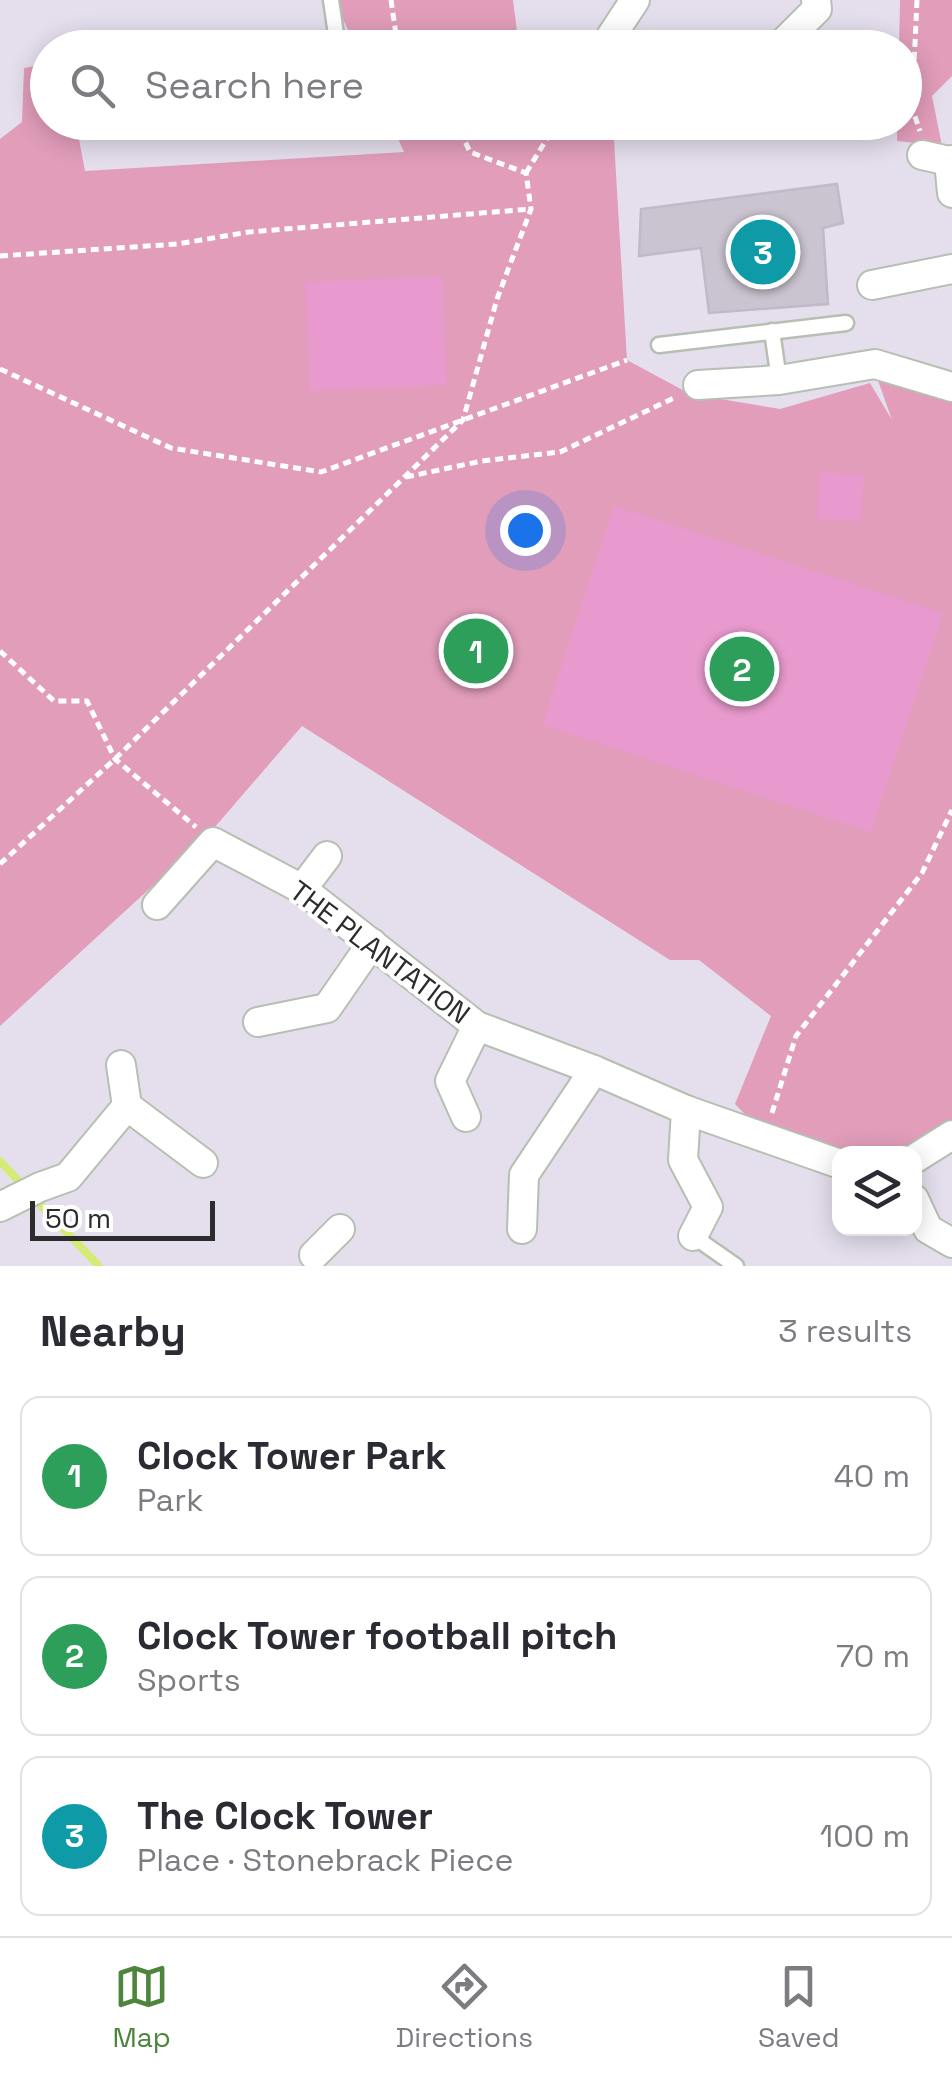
<!DOCTYPE html>
<meta charset="utf-8">
<style>
body{margin:0;font-family:"Space Grotesk",sans-serif;background:#f2f2f3;color:#2b2b33}
.controls{position:absolute;right:30px;bottom:30px;display:grid;overflow:hidden;border-radius:20px;box-shadow:0 5px 25px #0003}
.controls button{width:90px;height:90px;display:grid;place-items:center;padding:0;border:0;border-bottom:2px solid #e1e1e2;background:#fff;color:#2b2b33;font:50px sans-serif}
.scale{position:absolute;left:30px;bottom:25px;width:185px;box-sizing:border-box;padding-left:10px;border:5px solid #2c2c2c;border-top:0;font-size:28px;line-height:35px;white-space:nowrap;color:#2c2c2c;-webkit-text-stroke:8px #fff;paint-order:stroke}
.you{position:absolute;left:525px;top:530px;width:35px;height:35px;margin:-25px;border:8px solid #fff;border-radius:50%;background:#1a73e8;box-shadow:0 0 0 15px #1a73e833}
.badge{display:grid;place-items:center;width:65px;height:65px;border-radius:50%;background:#4c853b;color:#fff;font-size:32px;font-weight:700}
.pin{position:absolute;translate:-50% -50%;border:5px solid #fff;box-shadow:0 2px 10px #0006}
.list{margin:0;padding:0;list-style:none}
h2{display:flex;justify-content:space-between;align-items:center;height:130px;margin:0;padding:0 40px;font-size:42px}
h2 small{font-size:32px;font-weight:400;color:#7c7c81}
.list li{display:grid;grid-template-columns:65px 1fr auto;gap:30px;align-items:center;box-sizing:border-box;height:160px;margin:0 20px 20px;padding:0 20px;border:2px solid #e1e1e2;border-radius:20px}
.list b{display:block;font-size:38px;white-space:nowrap}
.list p{margin:0;font-size:32px;white-space:nowrap;color:#7c7c81}
.list em{font-size:32px;font-style:normal;color:#7c7c81}
.icon{flex:none;width:55px;height:55px;fill:none;stroke:currentColor;stroke-width:2;stroke-linecap:round;stroke-linejoin:round}
.map{position:relative;flex:none;width:952px;height:1266px;overflow:hidden}
.search{position:absolute;background:#fff;box-shadow:0 5px 25px #0003;left:30px;right:30px;top:30px;height:110px;display:flex;align-items:center;gap:25px;box-sizing:border-box;padding:0 35px;border-radius:55px;color:#7c7c81;font-size:38px}
.sheet{height:670px;background:#fff}
nav{display:flex;justify-content:space-around;align-items:center;box-sizing:border-box;height:140px;border-top:2px solid #e1e1e2;background:#fff;font-size:28px;color:#7c7c81}
nav a{display:grid;justify-items:center;gap:5px}
nav .on{color:#4c853b}
.map>svg:first-child{display:block}
.green{fill:#e19dba}
.pitch{fill:#e899cd}
.lines{fill:none;stroke-linecap:round;stroke-linejoin:round}
.stream{stroke:#d6eb76;stroke-width:8}
.building{fill:#cac3d0;stroke:#c1b8c8;stroke-width:2.5}
.lane-casing{stroke:#b6bfb2;stroke-width:19}
.street-casing{stroke:#b6bfb2;stroke-width:32}
.path{stroke:#fff;stroke-width:5;stroke-dasharray:8 5;stroke-linecap:butt}
.lane{stroke:#fff;stroke-width:14}
.street{stroke:#fff;stroke-width:28}
.labels{text-anchor:middle;stroke-width:8;stroke-linejoin:round;paint-order:stroke}
.street-label{font-size:28px;fill:#2c2c2c;stroke:#fff}
</style>
<div class="map">
<svg width="952" height="1266" viewBox="0 0 952 1266">
<rect width="100%" height="100%" fill="#e5dfed"/>
<g class="green">
<polygon points="334,0 513,0 519,47 356,47"/>
<polygon points="900,0 952,0 952,76 932,96 942,146 897,141 897,123 904,122 904,48 899,47"/>
<polygon points="47,64 48,122 76,123 85,171 404,152 391,123 613,123 627,360 690,394 780,409 870,383 892,420 875,372 952,389 952,1135 914,1154 840,1154 765,1135 735,1104 771,1016 699,960 670,960 302,726 208,835 0,1026 0,139 22,122 24,68"/>
</g>
<g class="pitch">
<polygon points="442,276 447,385 310,391 305,282"/>
<polygon points="819,472 864,475 861,521 817,519"/>
<polygon points="614,506 943,613 871,832 542,725"/>
</g>
<g class="lines">
<g class="stream">
<polyline points="0,1161 23,1186"/>
<polyline points="33,1197 99,1266"/>
</g>
</g>
<polygon class="building" points="837,184 843,223 823,228 828,304 709,313 701,248 639,256 641,209"/>
<g class="lines">
<g class="lane-casing">
<g id="lane">
<polyline points="331,0 338,48"/>
<polyline points="772,331 779,380"/>
<polyline points="659,345 846,323"/>
<polyline points="693,1236 736,1266"/>
</g>
</g>
<g class="street-casing">
<g id="street">
<polyline points="608,41 635,0"/>
<polyline points="778,48 817,9 816,0"/>
<polyline points="922,155 949,161"/>
<polyline points="952,160 949,161 952,193"/>
<polyline points="872,285 952,269"/>
<polyline points="698,385 779,380 875,364 952,387"/>
<polyline points="302,889 327,856"/>
<polyline points="157,905 213,842 302,889 477,1026 594,1070 686,1110 840,1164"/>
<polyline points="258,1022 327,1008 372,943"/>
<polyline points="121,1065 127,1106"/>
<polyline points="686,1110 683,1160 708,1207 693,1236"/>
<polyline points="466,1117 450,1081 477,1026"/>
<polyline points="914,1159 952,1135"/>
<polyline points="914,1199 928,1229 952,1243"/>
<polyline points="0,1207 40,1187 68,1177 127,1106 203,1163"/>
<polyline points="522,1229 524,1175 594,1070"/>
<polyline points="314,1255 340,1229"/>
</g>
</g>
<g class="path">
<polyline points="391,0 398,48"/>
<polyline points="917,0 912,108 920,131"/>
<polyline points="526,173 557,122"/>
<polyline points="0,256 177,244 249,232 531,209"/>
<polyline points="0,369 171,448 321,472 627,360"/>
<polyline points="406,477 482,461 560,452 676,397"/>
<polyline points="0,651 54,701 87,701 115,759 196,827"/>
<polyline points="0,864 115,759 463,420 497,299 531,209 526,173 470,152 456,122"/>
<polyline points="772,1113 796,1036 922,873 952,810"/>
</g>
<use href="#lane" class="lane"/>
<use href="#street" class="street"/>
</g>
<g class="labels">
<g class="street-label">
<text transform="translate(380 952) rotate(37)" y="10">THE PLANTATION</text>
</g>
</g>
</svg>
<div class="controls">
<button><svg class="icon" aria-label="layers" viewBox="0 0 24 24"><path d="M12 4l9 5-9 5-9-5zM3 14l9 5 9-5"/></svg></button>
</div>
<div class="scale">50 m</div>
<div class="you"></div>
<div class="pin badge" style="left:476px;top:651px;background:#2e9e5b">1</div>
<div class="pin badge" style="left:742px;top:669px;background:#2e9e5b">2</div>
<div class="pin badge" style="left:763px;top:252px;background:#0f9aa8">3</div>
<div class="search"><svg class="icon" aria-label="search" viewBox="0 0 24 24"><circle cx="10" cy="10" r="6"/><path d="M15 15l6 6"/></svg>Search here</div>
</div>
<section class="sheet">
<h2>Nearby<small>3 results</small></h2>
<ul class="list">
<li><span class="badge" style="background:#2e9e5b">1</span><div><b>Clock Tower Park</b><p>Park</p></div><em>40 m</em></li>
<li><span class="badge" style="background:#2e9e5b">2</span><div><b>Clock Tower football pitch</b><p>Sports</p></div><em>70 m</em></li>
<li><span class="badge" style="background:#0f9aa8">3</span><div><b>The Clock Tower</b><p>Place · Stonebrack Piece</p></div><em>100 m</em></li>
</ul>
</section>
<nav>
<a class="on"><svg class="icon" aria-label="map" viewBox="0 0 24 24"><path d="M3 6l6-2 6 2 6-2v14l-6 2-6-2-6 2zM9 4v14M15 6v14"/></svg>Map</a>
<a><svg class="icon" aria-label="directions" viewBox="0 0 24 24"><path d="M12 3l9 9-9 9-9-9zM9 14v-3h6M13 9l2 2-2 2"/></svg>Directions</a>
<a><svg class="icon" aria-label="saved" viewBox="0 0 24 24"><path d="M7 4h10v16l-5-4-5 4z"/></svg>Saved</a>
</nav>
